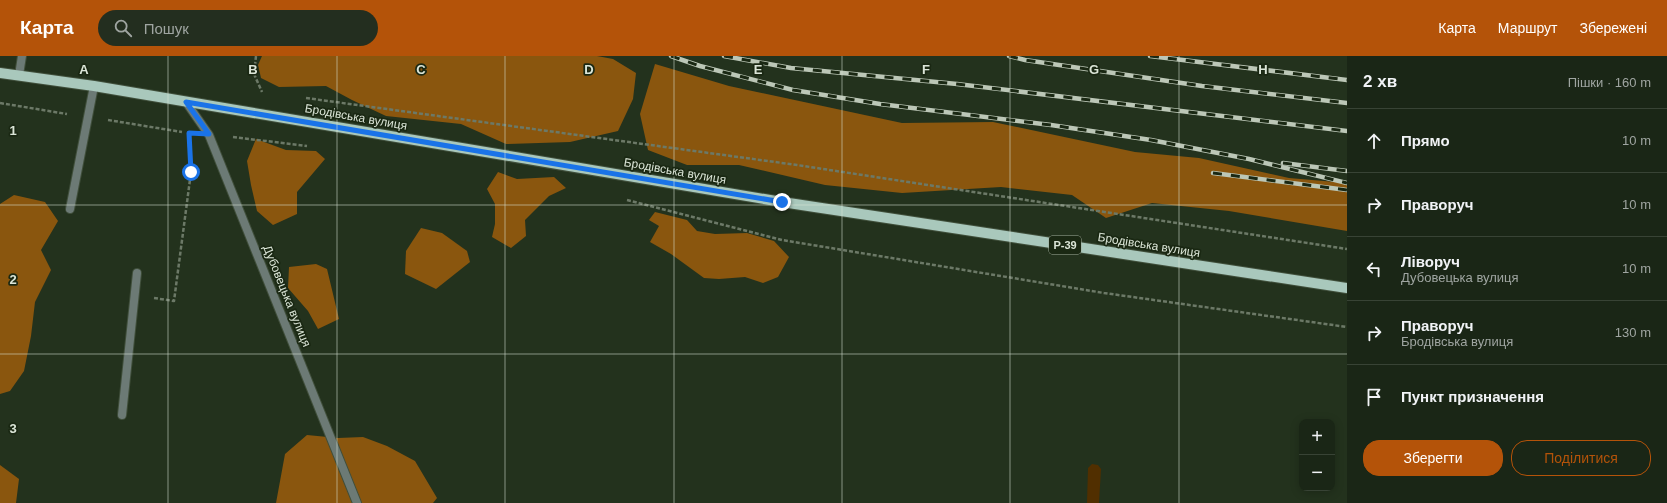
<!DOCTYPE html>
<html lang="uk">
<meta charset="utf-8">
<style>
body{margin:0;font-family:Helvetica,sans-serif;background:#232e1f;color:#f1f3f6}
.controls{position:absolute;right:12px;bottom:12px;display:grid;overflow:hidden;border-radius:8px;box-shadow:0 2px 10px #0003}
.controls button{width:36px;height:36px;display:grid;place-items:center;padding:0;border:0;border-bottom:1px solid #384335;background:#1a2616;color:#f1f3f6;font:20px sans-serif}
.stop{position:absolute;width:12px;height:12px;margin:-9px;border:3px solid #1a73e8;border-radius:50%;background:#fff}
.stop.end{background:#1a73e8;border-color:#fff;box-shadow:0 1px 4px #0008}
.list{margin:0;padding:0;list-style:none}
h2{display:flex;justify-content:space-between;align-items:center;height:52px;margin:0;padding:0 16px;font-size:17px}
h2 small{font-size:13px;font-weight:400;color:#9fa5a1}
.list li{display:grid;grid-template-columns:26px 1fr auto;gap:12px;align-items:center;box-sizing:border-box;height:64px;padding:0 16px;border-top:1px solid #384335}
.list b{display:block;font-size:15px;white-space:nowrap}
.list p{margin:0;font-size:13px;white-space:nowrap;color:#9fa5a1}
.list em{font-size:13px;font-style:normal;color:#9fa5a1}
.actions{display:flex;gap:8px;padding:12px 16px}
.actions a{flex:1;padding:9px 0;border:1px solid #b45309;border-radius:16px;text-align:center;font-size:14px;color:#b45309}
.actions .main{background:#b45309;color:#fff}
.icon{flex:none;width:22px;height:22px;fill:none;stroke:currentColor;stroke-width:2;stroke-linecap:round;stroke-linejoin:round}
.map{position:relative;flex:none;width:1347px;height:447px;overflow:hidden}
header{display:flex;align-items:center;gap:24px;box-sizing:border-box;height:56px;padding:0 20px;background:#b45309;color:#fff}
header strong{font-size:19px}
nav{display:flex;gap:22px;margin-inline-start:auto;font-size:14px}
.search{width:280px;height:36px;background:#232e1f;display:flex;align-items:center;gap:10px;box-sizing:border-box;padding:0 14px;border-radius:22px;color:#9fa5a1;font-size:15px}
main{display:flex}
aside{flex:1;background:#1a2616}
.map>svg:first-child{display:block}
.green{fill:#512f00}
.forest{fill:#8a560e}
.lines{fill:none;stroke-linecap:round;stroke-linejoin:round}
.lane-casing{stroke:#404f3b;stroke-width:10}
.street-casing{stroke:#404f3b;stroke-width:10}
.primary-casing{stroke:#404f3b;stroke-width:12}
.path{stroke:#6c7967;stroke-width:2.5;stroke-dasharray:4 2;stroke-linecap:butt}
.lane{stroke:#6c7a75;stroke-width:8}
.street{stroke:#6c7a75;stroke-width:8}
.primary{stroke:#a9c8bc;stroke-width:10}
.rail-casing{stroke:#bcc7b7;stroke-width:4.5}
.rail{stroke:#1a2813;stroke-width:3;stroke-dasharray:9;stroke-linecap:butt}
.route{stroke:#1a73e8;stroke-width:5}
.grid{fill:none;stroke:#dbe5d7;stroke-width:1;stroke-opacity:0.55}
.labels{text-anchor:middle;stroke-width:3.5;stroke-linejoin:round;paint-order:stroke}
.shield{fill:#1a2813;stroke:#a1ac9c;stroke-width:1}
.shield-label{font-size:11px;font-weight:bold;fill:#dbe5d7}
.street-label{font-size:12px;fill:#dbe5d7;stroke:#1a2813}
.grid-label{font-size:13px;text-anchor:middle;font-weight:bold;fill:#dbe5d7;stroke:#1a2813;stroke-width:3.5;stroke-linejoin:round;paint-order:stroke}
</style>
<header>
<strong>Карта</strong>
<div class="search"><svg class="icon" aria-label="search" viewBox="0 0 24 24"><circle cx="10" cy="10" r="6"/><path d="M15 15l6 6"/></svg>Пошук</div>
<nav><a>Карта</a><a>Маршрут</a><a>Збережені</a></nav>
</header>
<main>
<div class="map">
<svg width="1347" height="447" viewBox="0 0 1347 447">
<rect width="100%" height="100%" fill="#23321d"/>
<polygon class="green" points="1092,408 1098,409 1101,413 1099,447 1087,447 1088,412"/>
<g class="forest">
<polygon points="262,0 597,0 613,3 636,17 633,43 618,75 570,86 506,88 461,68 386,60 352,44 326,30 279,31 261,22 258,9"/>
<polygon points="655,8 729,30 902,67 993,66 1135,96 1199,102 1289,122 1347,127 1347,175 1229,155 1152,147 1106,162 1072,139 1001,131 902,137 825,129 739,109 687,109 648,94 640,58"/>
<polygon points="256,83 286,94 316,95 325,103 297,136 297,158 273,169 257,155 251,129 247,105"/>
<polygon points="498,116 517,123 554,121 566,132 549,140 525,164 526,180 511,192 492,181 495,168 495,148 487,133"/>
<polygon points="14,139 45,146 58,165 41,194 51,214 35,246 31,280 24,315 10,335 0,338 0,148"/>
<polygon points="655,156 687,164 697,175 715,178 747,177 774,185 789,201 778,221 763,227 745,221 719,223 704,222 671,198 650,186 659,170 649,164"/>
<polygon points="421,172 442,177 467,195 470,206 436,233 405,218 406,195"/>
<polygon points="316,208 327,213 339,263 318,273 308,255 288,232 289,211"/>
<polygon points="307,379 338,382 363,381 387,390 415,405 437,442 433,447 276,447 285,398"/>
<polygon points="0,409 19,423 16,447 0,447"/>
</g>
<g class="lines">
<g class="lane-casing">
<g id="lane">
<polyline points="70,153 94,30"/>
<polyline points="122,359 137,217"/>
</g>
</g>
<g class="street-casing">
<g id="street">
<polyline points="19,19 22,0"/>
<polyline points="186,46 209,79 357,447"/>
</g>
</g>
<g class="primary-casing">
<polyline id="primary" points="0,17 94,30 782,146 1347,232"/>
</g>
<g class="path">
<polyline points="256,0 254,18 262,36"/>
<polyline points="306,42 797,109 1347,193"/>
<polyline points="0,47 67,58"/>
<polyline points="108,64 182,76"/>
<polyline points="233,81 307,90"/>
<polyline points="627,144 782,184 1104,237 1347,271"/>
<polyline points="154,242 174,245 191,116 189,89"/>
</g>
<use href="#lane" class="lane"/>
<use href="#street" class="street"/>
<use href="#primary" class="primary"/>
<g class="rail-casing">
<g id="rail">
<polyline points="671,0 700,10 793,34 880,48 1051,69 1151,84 1249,103 1347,127"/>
<polyline points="724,0 791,12 957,28 1347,75"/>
<polyline points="1009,0 1025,4 1202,30 1347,47"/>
<polyline points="1150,0 1347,24"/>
<polyline points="1283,107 1347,115"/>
<polyline points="1213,117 1347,134"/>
</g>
</g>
<use href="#rail" class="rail"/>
</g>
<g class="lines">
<polyline class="route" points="191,116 189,77 209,78 186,46 782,146"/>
</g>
<path class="grid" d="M168 0V447M337 0V447M505 0V447M674 0V447M842 0V447M1010 0V447M1179 0V447M0 149H1347M0 298H1347"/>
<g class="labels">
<rect class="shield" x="1049" y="180" width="32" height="18" rx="3"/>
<g class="shield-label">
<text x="1065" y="193">Р-39</text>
</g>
<g class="street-label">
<text transform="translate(356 61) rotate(10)" y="4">Бродівська вулиця</text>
<text transform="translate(675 115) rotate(10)" y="4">Бродівська вулиця</text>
<text transform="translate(1149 189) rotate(9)" y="4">Бродівська вулиця</text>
<text transform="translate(287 240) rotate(68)" y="4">Дубовецька вулиця</text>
</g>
</g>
<g class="grid-label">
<text x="84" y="18">A</text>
<text x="253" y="18">B</text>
<text x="421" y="18">C</text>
<text x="589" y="18">D</text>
<text x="758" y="18">E</text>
<text x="926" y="18">F</text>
<text x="1094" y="18">G</text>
<text x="1263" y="18">H</text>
<text x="13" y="79">1</text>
<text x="13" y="228">2</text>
<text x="13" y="377">3</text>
</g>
</svg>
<div class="controls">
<button>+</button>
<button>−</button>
</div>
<div class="stop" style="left:191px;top:116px"></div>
<div class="stop end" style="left:782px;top:146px"></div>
</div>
<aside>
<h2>2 хв<small>Пішки · 160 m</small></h2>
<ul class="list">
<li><svg class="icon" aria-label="ahead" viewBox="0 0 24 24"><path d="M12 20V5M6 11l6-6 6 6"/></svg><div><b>Прямо</b></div><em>10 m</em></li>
<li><svg class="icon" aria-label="right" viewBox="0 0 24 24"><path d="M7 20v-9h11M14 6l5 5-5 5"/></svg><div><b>Праворуч</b></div><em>10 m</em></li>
<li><svg class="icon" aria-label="left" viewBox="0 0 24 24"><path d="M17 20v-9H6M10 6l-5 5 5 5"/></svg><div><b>Ліворуч</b><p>Дубовецька вулиця</p></div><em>10 m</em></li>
<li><svg class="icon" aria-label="right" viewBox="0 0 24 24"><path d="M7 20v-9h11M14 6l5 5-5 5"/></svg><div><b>Праворуч</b><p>Бродівська вулиця</p></div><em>130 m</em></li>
<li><svg class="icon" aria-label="arrive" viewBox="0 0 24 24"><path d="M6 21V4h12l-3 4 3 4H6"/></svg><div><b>Пункт призначення</b></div></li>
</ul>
<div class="actions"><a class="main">Зберегти</a><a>Поділитися</a></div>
</aside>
</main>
